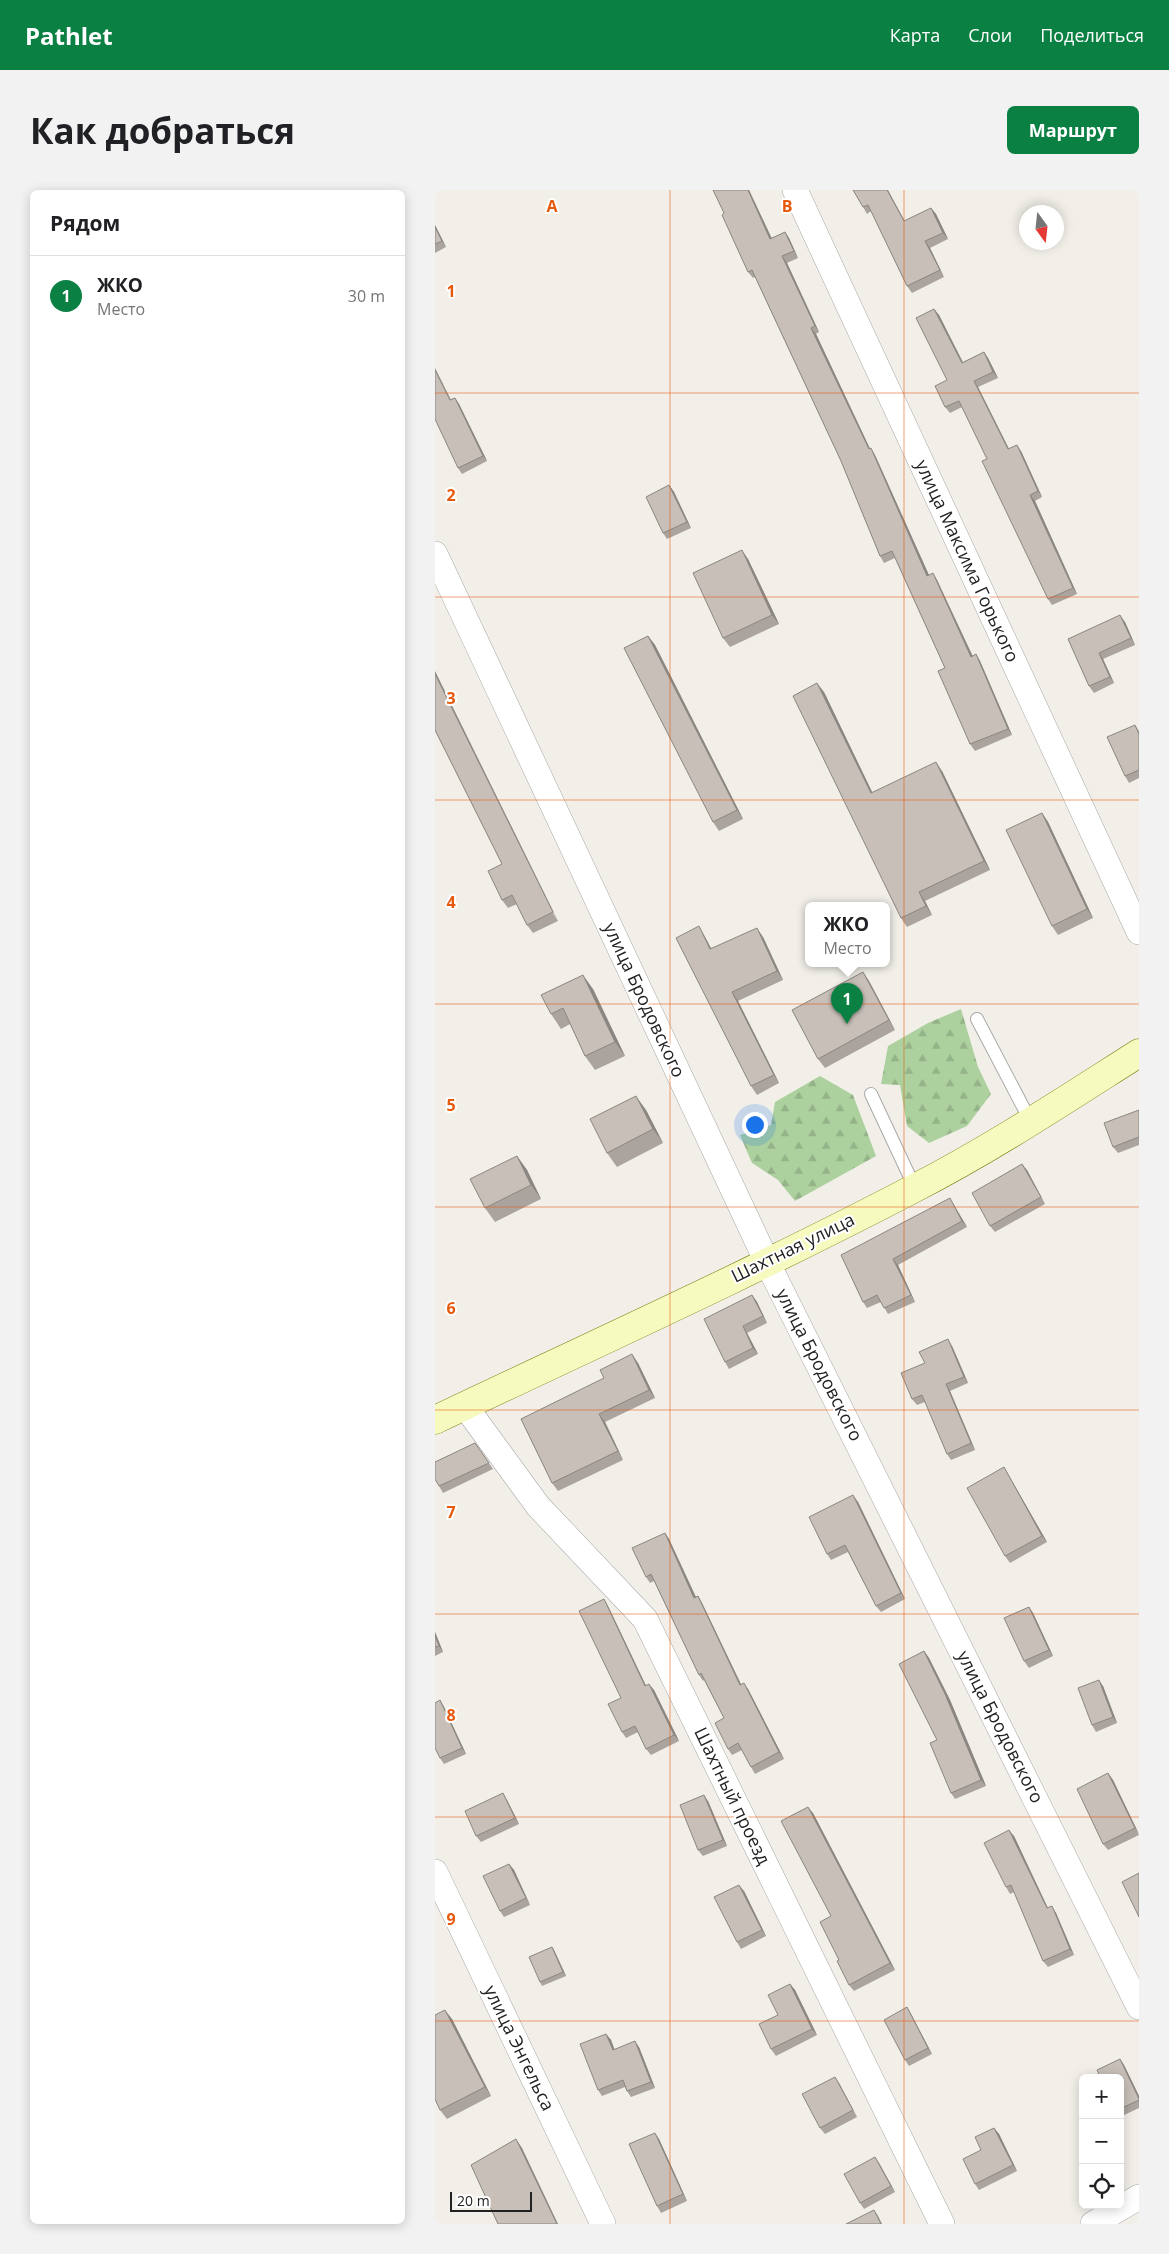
<!DOCTYPE html>
<html lang="ru">
<meta charset="utf-8">
<style>
body{margin:0;font-family:"Open Sans",sans-serif;background:#f2f2f2;color:#202124}
.controls{position:absolute;right:15px;bottom:15px;display:grid;overflow:hidden;border-radius:8px;box-shadow:0 2px 12px #0003}
.controls button{width:45px;height:45px;display:grid;place-items:center;padding:0;border:0;border-bottom:1px solid #e0e0e0;background:#fff;color:#202124;font:25px sans-serif}
.compass{position:absolute;left:584px;top:15px;width:45px;height:45px;border-radius:50%;background:#fff;box-shadow:0 2px 12px #0003;rotate:165deg}
.scale{position:absolute;left:15px;bottom:12px;width:82px;box-sizing:border-box;padding-left:5px;border:2px solid #222;border-top:0;font-size:14px;line-height:18px;white-space:nowrap;color:#222;-webkit-text-stroke:4px #fff;paint-order:stroke}
.you{position:absolute;left:319px;top:934px;width:18px;height:18px;margin:-12px;border:4px solid #fff;border-radius:50%;background:#1a73e8;box-shadow:0 0 0 8px #1a73e833}
.badge{display:grid;place-items:center;width:32px;height:32px;border-radius:50%;background:#0b8043;color:#fff;font-size:16px;font-weight:700}
.pin{position:absolute;translate:-50% -41px;filter:drop-shadow(0 1px 2px #0008)}
.pin::after{content:'';position:absolute;top:26px;width:18px;height:15px;background:inherit;clip-path:polygon(0 0,100% 0,50% 100%)}
.popup{position:absolute;left:370px;top:712px;width:85px;height:65px;box-sizing:border-box;display:grid;place-content:center;border-radius:8px;background:#fff;filter:drop-shadow(0 1px 4px #0005);font-size:16px;white-space:nowrap;color:#757577}
.popup b{font-size:19px;color:#202124}
.popup::after{content:'';position:absolute;left:50%;top:100%;margin-left:-10px;border:10px solid transparent;border-top-color:#fff}
.list{margin:0;padding:0;list-style:none}
h2{display:flex;justify-content:space-between;align-items:center;height:65px;margin:0;padding:0 20px;font-size:21px}
h2 small{font-size:16px;font-weight:400;color:#757577}
.list li{display:grid;grid-template-columns:32px 1fr auto;gap:15px;align-items:center;box-sizing:border-box;height:80px;padding:0 20px;border-top:1px solid #e0e0e0}
.list b{display:block;font-size:19px;white-space:nowrap}
.list p{margin:0;font-size:16px;white-space:nowrap;color:#757577}
.list em{font-size:16px;font-style:normal;color:#757577}
.icon{flex:none;width:28px;height:28px;fill:none;stroke:currentColor;stroke-width:2;stroke-linecap:round;stroke-linejoin:round}
.map{position:relative;flex:none;width:704px;height:2034px;overflow:hidden;border-radius:8px}
header{display:flex;align-items:center;gap:30px;box-sizing:border-box;height:70px;padding:0 25px;background:#0b8043;color:#fff}
header strong{font-size:24px}
nav{display:flex;gap:28px;margin-inline-start:auto;font-size:18px}
.intro{display:flex;align-items:center;justify-content:space-between;box-sizing:border-box;height:120px;padding:0 30px}
h1{margin:0;font-size:35px}
.button{padding:12px 22px;border-radius:8px;background:#0b8043;color:#fff;font-size:18px;font-weight:700}
main{display:flex;gap:30px;padding:0 30px}
aside{flex:1;background:#fff;border-radius:8px;box-shadow:0 2px 12px #0003}
.map>svg:first-child{display:block}
.forest{fill:url(#forest-firs)}
.lines{fill:none;stroke-linecap:round;stroke-linejoin:round}
.lane-casing{stroke:#a9a9a9;stroke-width:14}
.street-casing{stroke:#a9a9a9;stroke-width:26}
.secondary-casing{stroke:#707d05;stroke-width:29}
.lane{stroke:#fff;stroke-width:12}
.street{stroke:#fff;stroke-width:25}
.secondary{stroke:#f7fabf;stroke-width:28}
.wall{fill:#aba49e}
.shaded-wall{fill:#8b8681}
.building{fill:#c7bfb8;stroke:#8b8681}
.grid{fill:none;stroke:#e8590c;stroke-width:1;stroke-opacity:0.55}
.labels{text-anchor:middle;stroke-width:4;stroke-linejoin:round;paint-order:stroke}
.street-label{font-size:18px;fill:#222;stroke:#fff}
.grid-label{font-size:16px;text-anchor:middle;font-weight:bold;fill:#e8590c;stroke:#fff;stroke-width:4;stroke-linejoin:round;paint-order:stroke}
</style>
<header>
<strong>Pathlet</strong>
<nav><a>Карта</a><a>Слои</a><a>Поделиться</a></nav>
</header>
<div class="intro"><h1>Как добраться</h1><a class="button">Маршрут</a></div>
<main>
<aside>
<h2>Рядом<small></small></h2>
<ul class="list">
<li><span class="badge">1</span><div><b>ЖКО</b><p>Место</p></div><em>30 m</em></li>
</ul>
</aside>
<div class="map">
<svg width="704" height="2034" viewBox="0 0 704 2034">
<defs>
<pattern id="forest-firs" width="22" height="20" patternUnits="userSpaceOnUse" patternTransform="scale(1.25)"><rect width="22" height="20" fill="#add19e"/><path d="M5 1l3.5 6h-7zM16 11l3.5 6h-7z" fill="#95b388"/></pattern>
</defs>
<rect width="100%" height="100%" fill="#f2efe9"/>
<g class="forest">
<polygon points="526,819 543,877 556,904 532,936 494,953 472,936 465,895 446,894 453,856 493,833"/>
<polygon points="385,886 418,905 441,966 360,1011 343,990 317,973 305,945 336,935 340,912"/>
</g>
<g class="lines">
<g class="lane-casing">
<g id="lane">
<polyline points="542,829 596,932"/>
<polyline points="436,904 480,998"/>
</g>
</g>
<g class="street-casing">
<g id="street">
<polyline points="360,0 704,742"/>
<polyline points="0,364 332,1072 704,1817"/>
<polyline points="30,1216 103,1316 210,1429 507,2034"/>
<polyline points="0,1682 168,2034"/>
<polyline points="658,2034 704,2007"/>
</g>
</g>
<g class="secondary-casing">
<path id="secondary" d="M0 1230C160 1154 321 1081 478 999 556 959 630 910 704 863"/>
</g>
<use href="#lane" class="lane"/>
<use href="#street" class="street"/>
<use href="#secondary" class="secondary"/>
</g>
<g class="wall">
<polygon points="278,0 314,0 336,48 350,42 354,48 363,68 352,73 384,142 381,144 435,259 440,265 494,385 498,383 502,390 537,466 541,464 545,471 577,545 540,561 535,554 510,478 460,368 449,373 445,366 406,271 320,87 318,88 313,82 289,23"/>
<polygon points="418,0 470,31 496,18 501,24 513,49 495,58 509,87 477,103 472,96 436,21 432,24 428,17"/>
<polygon points="0,35 11,57 0,63"/>
<polygon points="499,119 504,125 528,172 549,162 553,168 563,188 543,197 574,259 586,261 607,307 600,311 642,404 617,415 613,409 552,269 527,217 515,223 510,217 512,190"/>
<polygon points="20,208 24,214 52,271 27,284 23,278 16,209"/>
<polygon points="234,295 239,302 256,338 232,349 228,343"/>
<polygon points="313,369 344,434 295,457 288,448"/>
<polygon points="690,432 700,455 668,469 679,493 659,503 654,496 633,449"/>
<polygon points="213,446 220,455 308,629 284,641 278,632"/>
<polygon points="389,502 437,603 507,581 555,680 490,711 497,725 472,737 466,728"/>
<polygon points="700,535 704,541 704,588 694,593 690,586"/>
<polygon points="0,540 123,731 98,743 92,735 82,714 73,718 67,710 67,674"/>
<polygon points="607,623 613,632 658,728 623,745 617,736"/>
<polygon points="269,745 276,758 328,747 348,790 303,811 344,893 322,905 316,896"/>
<polygon points="428,782 434,791 460,840 390,878 383,869"/>
<polygon points="158,799 190,866 160,880 150,866 135,834 126,839 116,824"/>
<polygon points="211,920 228,953 182,977 172,963"/>
<polygon points="704,920 704,955 683,963 678,957"/>
<polygon points="82,966 92,980 106,1009 60,1032 50,1018"/>
<polygon points="592,980 610,1014 560,1042 555,1036"/>
<polygon points="519,1015 532,1037 463,1075 480,1112 453,1124 446,1112 432,1118 428,1112 406,1065"/>
<polygon points="317,1105 322,1112 332,1133 312,1143 323,1164 294,1179 290,1172"/>
<polygon points="517,1156 533,1193 515,1201 540,1260 516,1270 512,1264 490,1212 482,1215 477,1209 490,1173"/>
<polygon points="203,1173 220,1208 170,1232 188,1270 123,1301 117,1293 86,1229"/>
<polygon points="40,1253 58,1279 8,1303 4,1296"/>
<polygon points="569,1277 573,1284 612,1352 575,1373 570,1366"/>
<polygon points="423,1312 470,1409 446,1422 441,1416 413,1362 396,1370 392,1364"/>
<polygon points="230,1343 234,1349 261,1407 263,1406 267,1413 306,1494 313,1499 349,1569 320,1584 316,1577 307,1560 297,1565 293,1559 289,1528 269,1490 268,1491 264,1485 219,1391 215,1393 211,1387"/>
<polygon points="173,1416 211,1496 219,1500 244,1551 216,1565 211,1559 203,1542 191,1548 187,1542 186,1508"/>
<polygon points="594,1417 598,1423 618,1466 594,1478 589,1471"/>
<polygon points="0,1442 8,1462 0,1466"/>
<polygon points="489,1461 494,1468 515,1510 551,1596 520,1609 516,1603 502,1550"/>
<polygon points="668,1496 682,1533 661,1542 657,1535"/>
<polygon points="5,1510 9,1517 31,1564 9,1574 5,1568"/>
<polygon points="673,1583 678,1590 704,1645 673,1660 668,1654"/>
<polygon points="72,1610 84,1634 46,1652 41,1646"/>
<polygon points="273,1611 292,1656 268,1666 263,1660"/>
<polygon points="378,1623 460,1780 419,1801 414,1795 404,1770 396,1726"/>
<polygon points="579,1646 613,1718 621,1723 639,1765 613,1777 608,1771 579,1702 575,1704 571,1697"/>
<polygon points="74,1674 79,1680 95,1715 69,1727 65,1721"/>
<polygon points="309,1701 331,1746 306,1759 302,1752"/>
<polygon points="117,1757 119,1760 131,1786 107,1796 105,1792"/>
<polygon points="355,1794 360,1800 382,1845 341,1866 336,1859 343,1825"/>
<polygon points="472,1817 476,1824 497,1864 474,1876 470,1870"/>
<polygon points="17,1829 56,1906 12,1929 5,1920"/>
<polygon points="171,1844 176,1850 179,1859 204,1857 220,1898 196,1907 192,1901 190,1897 167,1906 163,1900"/>
<polygon points="685,1869 689,1875 704,1906 704,1918 685,1927"/>
<polygon points="404,1893 422,1927 390,1944 385,1938"/>
<polygon points="559,1938 564,1944 582,1981 544,2000 540,1994 546,1960"/>
<polygon points="224,1949 252,2011 226,2023 222,2016"/>
<polygon points="444,1973 460,2002 429,2019 425,2013"/>
</g>
<g class="shaded-wall">
<polygon points="313,0 314,0 340,55 335,49"/>
<polygon points="452,0 453,0 473,37 469,31"/>
<polygon points="496,18 501,24 513,49 508,43"/>
<polygon points="0,35 11,57 7,51 0,37"/>
<polygon points="350,42 354,48 363,68 359,61"/>
<polygon points="490,51 495,58 509,87 505,80"/>
<polygon points="347,66 352,73 384,142 380,136"/>
<polygon points="499,119 504,125 531,179 527,173"/>
<polygon points="376,138 381,144 438,265 434,259"/>
<polygon points="549,162 553,168 563,188 558,182"/>
<polygon points="0,178 19,216 15,210 0,180"/>
<polygon points="539,191 543,197 577,265 573,259"/>
<polygon points="20,208 24,214 52,271 48,266"/>
<polygon points="582,255 586,261 607,307 603,301"/>
<polygon points="436,258 440,265 497,392 492,386"/>
<polygon points="234,295 239,302 256,338 252,332"/>
<polygon points="595,305 600,311 642,404 638,398"/>
<polygon points="307,360 313,369 344,434 337,425"/>
<polygon points="498,383 502,390 541,473 536,467"/>
<polygon points="685,425 690,432 700,455 696,448"/>
<polygon points="213,446 220,455 308,629 302,620"/>
<polygon points="664,463 668,469 679,493 675,487"/>
<polygon points="541,464 545,471 577,545 573,539"/>
<polygon points="0,481 123,731 118,722 0,484"/>
<polygon points="382,493 389,502 442,612 436,603"/>
<polygon points="501,572 507,581 555,680 549,671"/>
<polygon points="607,623 613,632 658,728 652,719"/>
<polygon points="484,702 490,711 497,725 491,716"/>
<polygon points="264,736 269,745 281,768 275,759"/>
<polygon points="322,738 328,747 348,790 342,781"/>
<polygon points="428,782 434,791 460,840 454,830"/>
<polygon points="148,785 158,799 190,866 180,852"/>
<polygon points="297,802 303,811 344,893 339,885"/>
<polygon points="201,906 211,920 228,953 218,939"/>
<polygon points="82,966 92,980 106,1009 96,995"/>
<polygon points="587,974 592,980 610,1014 606,1007"/>
<polygon points="515,1008 519,1015 532,1037 527,1031"/>
<polygon points="458,1069 463,1075 480,1112 476,1105"/>
<polygon points="317,1105 322,1112 332,1133 328,1126"/>
<polygon points="308,1136 312,1143 323,1164 318,1158"/>
<polygon points="513,1149 517,1156 533,1193 529,1187"/>
<polygon points="197,1164 203,1173 220,1208 214,1200"/>
<polygon points="511,1194 515,1201 540,1260 536,1253"/>
<polygon points="164,1224 170,1232 188,1270 183,1261"/>
<polygon points="569,1277 573,1284 612,1352 607,1346"/>
<polygon points="418,1305 423,1312 470,1409 466,1403"/>
<polygon points="230,1343 234,1349 264,1414 259,1408"/>
<polygon points="263,1406 267,1413 309,1501 305,1495"/>
<polygon points="169,1409 173,1416 214,1502 210,1496"/>
<polygon points="594,1417 598,1423 618,1466 614,1460"/>
<polygon points="0,1442 8,1462 4,1456 0,1446"/>
<polygon points="489,1461 494,1468 515,1510 551,1596 546,1590"/>
<polygon points="664,1490 668,1496 682,1533 678,1527"/>
<polygon points="309,1493 313,1499 349,1569 344,1562"/>
<polygon points="214,1494 219,1500 244,1551 239,1545"/>
<polygon points="5,1510 9,1517 31,1564 27,1558"/>
<polygon points="673,1583 678,1590 704,1644 700,1638"/>
<polygon points="68,1603 72,1610 84,1634 80,1628"/>
<polygon points="269,1605 273,1611 292,1656 288,1650"/>
<polygon points="373,1617 378,1623 460,1780 455,1773"/>
<polygon points="574,1640 579,1646 616,1725 612,1718"/>
<polygon points="74,1674 79,1680 95,1715 91,1708"/>
<polygon points="304,1695 309,1701 331,1746 327,1740"/>
<polygon points="617,1716 621,1723 639,1765 635,1759"/>
<polygon points="117,1757 119,1760 131,1786 128,1782"/>
<polygon points="355,1794 360,1800 382,1845 377,1839"/>
<polygon points="472,1817 476,1824 497,1864 493,1858"/>
<polygon points="10,1820 17,1829 56,1906 50,1897"/>
<polygon points="171,1844 176,1850 182,1866 178,1860"/>
<polygon points="200,1851 204,1857 220,1898 216,1892"/>
<polygon points="685,1869 689,1875 704,1906 704,1909"/>
<polygon points="400,1887 404,1893 422,1927 418,1920"/>
<polygon points="559,1938 564,1944 582,1981 578,1975"/>
<polygon points="220,1943 224,1949 252,2011 248,2004"/>
<polygon points="81,1949 87,1958 123,2034 122,2034"/>
<polygon points="440,1967 444,1973 460,2002 456,1996"/>
<polygon points="439,2020 443,2026 447,2034 446,2034"/>
</g>
<g class="building">
<polygon points="278,0 313,0 335,49 350,42 359,61 347,66 380,136 376,138 434,259 436,258 492,386 498,383 536,467 541,464 573,539 535,554 503,481 510,478 457,361 445,366 406,271 317,80 313,82 287,25 289,23"/>
<polygon points="418,0 452,0 469,31 496,18 508,43 490,51 505,80 472,96 433,15 428,17"/>
<polygon points="0,37 7,51 0,54"/>
<polygon points="499,119 527,173 549,162 558,182 539,191 573,259 582,255 603,301 595,305 638,398 613,409 547,271 552,269 524,211 510,217 500,196 512,190 481,128"/>
<polygon points="0,180 15,210 20,208 48,266 23,278 0,229"/>
<polygon points="234,295 252,332 228,343 211,307"/>
<polygon points="307,360 337,425 288,448 258,383"/>
<polygon points="685,425 696,448 664,463 675,487 654,496 633,449"/>
<polygon points="213,446 302,620 278,632 189,458"/>
<polygon points="0,484 118,722 92,735 77,705 67,710 53,681 67,674 0,540"/>
<polygon points="382,493 436,603 501,572 549,671 484,702 491,716 466,728 358,506"/>
<polygon points="700,535 704,544 704,580 690,586 672,547"/>
<polygon points="607,623 652,719 617,736 571,640"/>
<polygon points="264,736 275,759 322,738 342,781 297,802 339,885 316,896 241,748"/>
<polygon points="428,782 454,830 383,869 357,820"/>
<polygon points="148,785 180,852 150,866 128,818 116,824 106,805"/>
<polygon points="201,906 218,939 172,963 155,929"/>
<polygon points="704,920 704,947 678,957 669,933"/>
<polygon points="82,966 96,995 50,1018 35,989"/>
<polygon points="587,974 606,1007 555,1036 537,1003"/>
<polygon points="515,1008 527,1031 458,1069 476,1105 449,1118 442,1105 428,1112 406,1065"/>
<polygon points="317,1105 328,1126 308,1136 318,1158 290,1172 269,1129"/>
<polygon points="513,1149 529,1187 511,1194 536,1253 512,1264 487,1205 477,1209 466,1183 490,1173 484,1162"/>
<polygon points="197,1164 214,1200 164,1224 183,1261 117,1293 86,1229 169,1188 165,1180"/>
<polygon points="40,1253 54,1273 4,1296 0,1289 0,1272"/>
<polygon points="569,1277 607,1346 570,1366 532,1298"/>
<polygon points="418,1305 466,1403 441,1416 410,1355 392,1364 374,1327"/>
<polygon points="230,1343 259,1408 263,1406 305,1495 309,1493 344,1562 316,1577 303,1553 293,1559 280,1533 289,1528 266,1483 264,1485 216,1384 211,1387 197,1358"/>
<polygon points="169,1409 210,1496 214,1494 239,1545 211,1559 200,1536 187,1542 173,1514 186,1508 144,1421"/>
<polygon points="594,1417 614,1460 589,1471 569,1428"/>
<polygon points="0,1446 4,1456 0,1457"/>
<polygon points="489,1461 510,1504 546,1590 516,1603 495,1553 502,1550 464,1474"/>
<polygon points="664,1490 678,1527 657,1535 643,1498"/>
<polygon points="5,1510 27,1558 5,1568 0,1558 0,1513"/>
<polygon points="673,1583 700,1638 668,1654 642,1599"/>
<polygon points="68,1603 80,1628 41,1646 30,1621"/>
<polygon points="269,1605 288,1650 263,1660 245,1615"/>
<polygon points="373,1617 455,1773 414,1795 402,1771 404,1770 385,1732 396,1726 346,1631"/>
<polygon points="574,1640 612,1718 617,1716 635,1759 608,1771 576,1695 571,1697 549,1653"/>
<polygon points="74,1674 91,1708 65,1721 48,1686"/>
<polygon points="704,1683 704,1727 687,1692"/>
<polygon points="304,1695 327,1740 302,1752 279,1707"/>
<polygon points="117,1757 128,1782 105,1792 94,1767"/>
<polygon points="355,1794 377,1839 336,1859 324,1834 343,1825 333,1805"/>
<polygon points="472,1817 493,1858 470,1870 449,1830"/>
<polygon points="10,1820 50,1897 5,1920 0,1909 0,1825"/>
<polygon points="171,1844 178,1860 200,1851 216,1892 192,1901 188,1890 163,1900 145,1854"/>
<polygon points="685,1869 704,1909 704,1910 685,1919 685,1888 666,1888 662,1880"/>
<polygon points="400,1887 418,1920 385,1938 367,1904"/>
<polygon points="559,1938 578,1975 540,1994 528,1969 546,1960 540,1947"/>
<polygon points="220,1943 248,2004 222,2016 194,1954"/>
<polygon points="81,1949 122,2034 63,2034 36,1975"/>
<polygon points="440,1967 456,1996 425,2013 409,1984"/>
<polygon points="439,2020 446,2034 411,2034"/>
</g>
<path class="grid" d="M235 0V2034M469 0V2034M0 203H704M0 407H704M0 610H704M0 814H704M0 1017H704M0 1220H704M0 1424H704M0 1627H704M0 1831H704"/>
<g class="labels">
<g class="street-label">
<text transform="translate(532 371) rotate(65)" y="6">улица Максима Горького</text>
<text transform="translate(209 810) rotate(65)" y="6">улица Бродовского</text>
<text transform="translate(358 1058) rotate(-26)" y="6">Шахтная улица</text>
<text transform="translate(384 1175) rotate(63)" y="6">улица Бродовского</text>
<text transform="translate(565 1537) rotate(63)" y="6">улица Бродовского</text>
<text transform="translate(297 1606) rotate(64)" y="6">Шахтный проезд</text>
<text transform="translate(84 1858) rotate(64)" y="6">улица Энгельса</text>
</g>
</g>
<g class="grid-label">
<text x="117" y="22">A</text>
<text x="352" y="22">B</text>
<text x="16" y="107">1</text>
<text x="16" y="311">2</text>
<text x="16" y="514">3</text>
<text x="16" y="718">4</text>
<text x="16" y="921">5</text>
<text x="16" y="1124">6</text>
<text x="16" y="1328">7</text>
<text x="16" y="1531">8</text>
<text x="16" y="1735">9</text>
</g>
</svg>
<div class="controls">
<button>+</button>
<button>−</button>
<button><svg class="icon" aria-label="locate" viewBox="0 0 24 24"><circle cx="12" cy="12" r="6"/><path d="M12 2v4M12 18v4M2 12h4M18 12h4"/></svg></button>
</div>
<svg class="compass" viewBox="-18 -18 36 36"><path d="M0-13l5 13h-10z" fill="#e53935"/><path d="M0 13l5-13h-10z" fill="#757577"/></svg>
<div class="scale">20 m</div>
<div class="you"></div>
<div class="pin badge" style="left:412px;top:834px">1</div>
<div class="popup"><b>ЖКО</b>Место</div>
</div>
</main>
